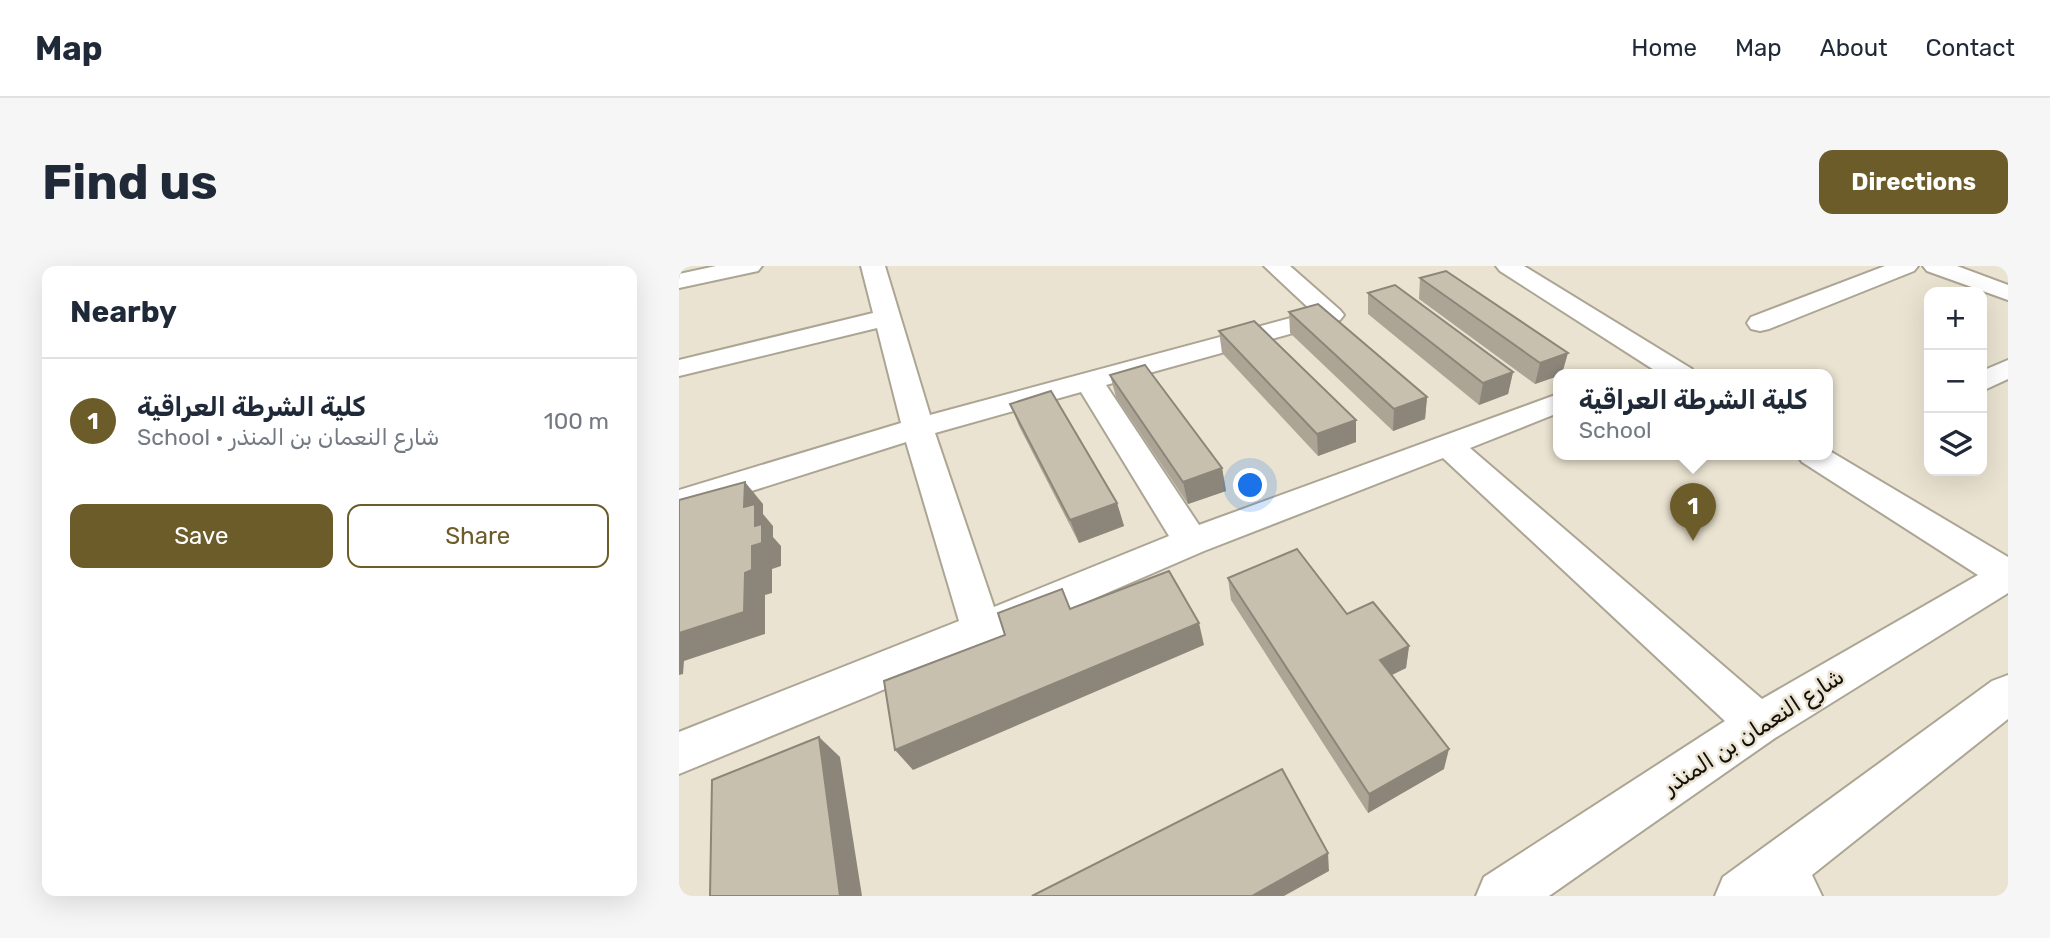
<!DOCTYPE html>
<meta charset="utf-8">
<style>
body{margin:0;font-family:Rubik,"Noto Naskh Arabic",sans-serif;background:#f6f6f7;color:#1f2937}
.controls{position:absolute;right:21px;top:21px;display:grid;overflow:hidden;border-radius:14px;box-shadow:0 7px 28px #0002}
.controls button{width:63px;height:63px;display:grid;place-items:center;padding:0;border:0;border-bottom:2px solid #e0e1e3;background:#fff;color:#1f2937;font:35px sans-serif}
.you{position:absolute;left:572px;top:220px;width:24px;height:24px;margin:-18px;border:5px solid #fff;border-radius:50%;background:#1a73e8;box-shadow:0 0 0 10px #1a73e833}
.badge{display:grid;place-items:center;width:46px;height:46px;border-radius:50%;background:#6c5c2a;color:#fff;font-size:23px;font-weight:700}
.pin{position:absolute;translate:-50% -58px;filter:drop-shadow(0 2px 4px #0008)}
.pin::after{content:'';position:absolute;top:37px;width:24px;height:21px;background:inherit;clip-path:polygon(0 0,100% 0,50% 100%)}
.popup{position:absolute;left:874px;top:103px;width:280px;height:91px;box-sizing:border-box;display:grid;place-content:center;border-radius:14px;background:#fff;filter:drop-shadow(0 2px 5px #0005);font-size:23px;white-space:nowrap;color:#747a83}
.popup b{font-size:26px;color:#1f2937}
.popup::after{content:'';position:absolute;left:50%;top:100%;margin-left:-14px;border:14px solid transparent;border-top-color:#fff}
.list{margin:0;padding:0;list-style:none}
h2{display:flex;justify-content:space-between;align-items:center;height:91px;margin:0;padding:0 28px;font-size:30px}
h2 small{font-size:23px;font-weight:400;color:#747a83}
.list li{display:grid;grid-template-columns:46px 1fr auto;gap:21px;align-items:center;box-sizing:border-box;height:126px;padding:0 28px;border-top:2px solid #e0e1e3}
.list b{display:block;font-size:26px;white-space:nowrap}
.list p{margin:0;font-size:23px;white-space:nowrap;color:#747a83}
.list em{font-size:23px;font-style:normal;color:#747a83}
.actions{display:flex;gap:14px;padding:21px 28px}
.actions a{flex:1;padding:16px 0;border:2px solid #6c5c2a;border-radius:14px;text-align:center;font-size:24px;color:#6c5c2a}
.actions .main{background:#6c5c2a;color:#fff}
.icon{flex:none;width:38px;height:38px;fill:none;stroke:currentColor;stroke-width:2;stroke-linecap:round;stroke-linejoin:round}
.map{position:relative;flex:none;width:1329px;height:630px;overflow:hidden;border-radius:14px}
header{display:flex;align-items:center;gap:42px;box-sizing:border-box;height:98px;padding:0 35px;background:#fff;border-bottom:2px solid #e0e1e3}
header strong{font-size:33px}
nav{display:flex;gap:38px;margin-inline-start:auto;font-size:24px}
.intro{display:flex;align-items:center;justify-content:space-between;box-sizing:border-box;height:168px;padding:0 42px}
h1{margin:0;font-size:49px}
.button{padding:18px 32px;border-radius:14px;background:#6c5c2a;color:#fff;font-size:24px;font-weight:700}
main{display:flex;gap:42px;padding:0 42px}
aside{flex:1;background:#fff;border-radius:14px;box-shadow:0 7px 28px #0002}
.map>svg:first-child{display:block}
.lines{fill:none;stroke-linecap:round;stroke-linejoin:round}
.minor-casing{stroke:#aca594;stroke-width:4}
.minor{fill:#fff;fill-rule:evenodd}
.wall{fill:#aca596}
.shaded-wall{fill:#8c867a}
.building{fill:#c8c0af;stroke:#8c867a;stroke-width:2}
.labels{text-anchor:middle;stroke-width:5;stroke-linejoin:round;paint-order:stroke}
.street-label{font-size:23px;fill:#13100a;stroke:#eae3d1}
</style>
<header>
<strong>Map</strong>
<nav><a>Home</a><a>Map</a><a>About</a><a>Contact</a></nav>
</header>
<div class="intro"><h1>Find us</h1><a class="button">Directions</a></div>
<main>
<aside>
<h2>Nearby<small></small></h2>
<ul class="list">
<li><span class="badge">1</span><div><b>كلية الشرطة العراقية</b><p>School · شارع النعمان بن المنذر</p></div><em>100 m</em></li>
</ul>
<div class="actions"><a class="main">Save</a><a>Share</a></div>
</aside>
<div class="map">
<svg width="1329" height="630" viewBox="0 0 1329 630">
<rect width="100%" height="100%" fill="#eae3d1"/>
<g class="lines">
<g class="minor-casing">
<g id="minor">
<polygon points="37,0 83,0 79,5 0,22 0,8"/>
<path d="M182 0H206L251 149 634 46 585 0H611L661 44 665 49 661 54 427 119 520 259 879 128V147L791 182 1083 433 1299 309 1123 196 1118 189H1149V184L1329 291V327L1096 472 870 630H797L805 611 1046 455 764 192 525 285 192 429 0 508V466L280 355 227 176 0 248V224L222 157 198 62 0 110V94L194 47ZM402 126 490 270 315 341 256 167Z"/>
<polygon points="817,0 845,0 1013,103 1017,109 983,109 821,5"/>
<polygon points="1206,0 1239,0 1235,5 1090,63 1081,65 1072,63 1068,57 1072,51"/>
<polygon points="1244,0 1278,0 1329,19 1329,34 1248,5"/>
<polygon points="1329,94 1329,113 1303,125 1303,105"/>
<polygon points="1329,409 1329,453 1133,609 1143,630 1036,630 1044,611 1313,415"/>
</g>
</g>
<use href="#minor" class="minor"/>
</g>
<g class="wall">
<polygon points="741,12 883,108 879,109 879,110 856,118 740,33"/>
<polygon points="689,27 834,106 829,128 800,139 689,48"/>
<polygon points="610,46 748,131 746,153 714,165 611,67"/>
<polygon points="540,65 677,176 639,190 543,87"/>
<polygon points="431,109 543,202 547,225 509,238 437,131"/>
<polygon points="331,138 438,237 445,260 400,277 340,160"/>
<polygon points="549,312 668,348 730,380 727,402 713,409 765,503 689,547 552,334"/>
</g>
<g class="shaded-wall">
<polygon points="889,87 883,108 879,109 879,110 856,118 861,97"/>
<polygon points="834,106 829,128 800,139 804,117"/>
<polygon points="748,131 746,153 714,165 715,143"/>
<polygon points="677,154 677,176 639,190 638,168"/>
<polygon points="543,202 547,225 509,238 504,216"/>
<polygon points="66,216 84,238 84,248 94,260 94,271 102,280 102,300 93,303 93,327 86,329 86,368 5,395 4,408 0,409 0,367 66,307 73,280 76,260 65,241"/>
<polygon points="438,237 445,260 400,277 391,254"/>
<polygon points="520,357 525,379 234,504 216,484"/>
<polygon points="730,380 727,402 700,415 701,394"/>
<polygon points="140,471 161,491 183,630 161,630"/>
<polygon points="770,483 765,503 689,547 690,528"/>
<polygon points="649,587 650,605 605,630 573,630"/>
</g>
<g class="building">
<polygon points="767,5 889,87 861,97 741,12"/>
<polygon points="716,19 834,106 804,117 689,27"/>
<polygon points="639,38 748,131 715,143 610,46"/>
<polygon points="575,55 677,154 638,168 540,65"/>
<polygon points="466,99 543,202 504,216 431,109"/>
<polygon points="372,125 438,237 391,254 331,138"/>
<polygon points="66,216 65,241 76,238 76,260 83,258 83,277 73,280 73,304 66,307 65,346 0,367 0,234"/>
<polygon points="618,283 668,348 694,336 730,380 701,394 770,483 690,528 549,312"/>
<polygon points="490,305 520,357 216,484 205,415 326,369 319,347 383,323 391,343"/>
<polygon points="140,471 161,630 31,630 33,514"/>
<polygon points="603,503 649,587 573,630 353,630"/>
</g>
<g class="labels">
<g class="street-label">
<text transform="translate(1074 465) rotate(-33)" y="8">شارع النعمان بن المنذر</text>
</g>
</g>
</svg>
<div class="controls">
<button>+</button>
<button>−</button>
<button><svg class="icon" aria-label="layers" viewBox="0 0 24 24"><path d="M12 4l9 5-9 5-9-5zM3 14l9 5 9-5"/></svg></button>
</div>
<div class="you"></div>
<div class="pin badge" style="left:1014px;top:275px">1</div>
<div class="popup"><b>كلية الشرطة العراقية</b>School</div>
</div>
</main>
